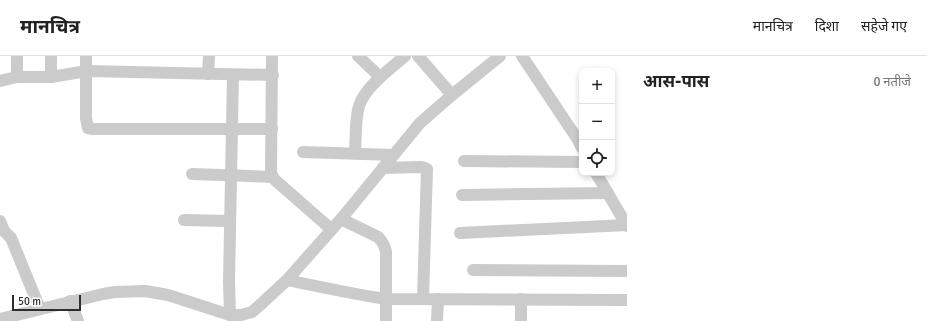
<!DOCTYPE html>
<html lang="hi">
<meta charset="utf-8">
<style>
body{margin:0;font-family:Signika,"Noto Sans Devanagari",sans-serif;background:#f2f2f2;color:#222}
.controls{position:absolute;right:12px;top:12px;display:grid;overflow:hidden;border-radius:8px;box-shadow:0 2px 6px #0003}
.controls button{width:36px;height:36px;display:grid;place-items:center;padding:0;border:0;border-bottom:1px solid #e0e0e0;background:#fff;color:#222;font:20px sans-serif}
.scale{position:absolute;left:12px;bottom:10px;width:69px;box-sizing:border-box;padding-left:4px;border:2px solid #2e2e2e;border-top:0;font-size:11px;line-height:14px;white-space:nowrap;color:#2e2e2e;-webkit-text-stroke:3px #fff;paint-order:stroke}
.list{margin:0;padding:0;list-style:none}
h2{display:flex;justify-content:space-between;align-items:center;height:52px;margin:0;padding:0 16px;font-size:17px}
h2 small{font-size:13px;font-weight:400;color:#767676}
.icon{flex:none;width:22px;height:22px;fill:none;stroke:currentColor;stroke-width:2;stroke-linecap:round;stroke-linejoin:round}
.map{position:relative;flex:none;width:627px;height:265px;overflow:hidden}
header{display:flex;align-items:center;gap:24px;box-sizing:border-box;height:56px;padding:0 20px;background:#fff;border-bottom:1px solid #e0e0e0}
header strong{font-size:19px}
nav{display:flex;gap:22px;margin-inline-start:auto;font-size:14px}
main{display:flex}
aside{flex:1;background:#fff}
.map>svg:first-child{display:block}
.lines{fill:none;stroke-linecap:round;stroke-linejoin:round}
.minor{stroke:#cbcbcb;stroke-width:12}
</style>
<header>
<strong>मानचित्र</strong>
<nav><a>मानचित्र</a><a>दिशा</a><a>सहेजे गए</a></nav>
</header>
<main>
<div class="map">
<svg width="627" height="265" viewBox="0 0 627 265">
<rect width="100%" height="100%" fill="#fff"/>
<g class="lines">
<g class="minor">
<polyline points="86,0 86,62 88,72 93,73 272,73"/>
<polyline points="272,0 271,117 273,121 275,124 331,173"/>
<polyline points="358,0 380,21"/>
<polyline points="418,0 452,39"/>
<polyline points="522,0 578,84 582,92"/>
<polyline points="208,18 209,0"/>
<polyline points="17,21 17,0"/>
<polyline points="51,21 51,0"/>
<polyline points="0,25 17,21 51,21 87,15 273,19"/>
<polyline points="303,96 393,99"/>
<path d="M355 97C356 83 355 63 359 50 365 31 390 13 405 0"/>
<polyline points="464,105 582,106"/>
<polyline points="383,112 420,111 425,112 427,113 423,242"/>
<polyline points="596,117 627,170"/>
<polyline points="192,118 273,121"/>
<polyline points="462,139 608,137"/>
<path d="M341 163 378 181C383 186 385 190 386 196V265"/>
<polyline points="184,164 230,165"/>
<polyline points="0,165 4,175 11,182 40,253"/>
<polyline points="460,177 627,169"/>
<polyline points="473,214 627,215"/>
<path d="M287 224C320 231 353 238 386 243L627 244"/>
<polyline points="521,243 521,265"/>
<polyline points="70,245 78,265"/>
<polyline points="230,259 229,226 233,19"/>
<polyline points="0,263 103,238 115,236 145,235 168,239 230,259 241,259 252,256 260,249 287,224 341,163 420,67 452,39 500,0"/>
<polyline points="437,265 438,243"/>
</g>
</g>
</svg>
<div class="controls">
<button>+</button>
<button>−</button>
<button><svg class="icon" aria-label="locate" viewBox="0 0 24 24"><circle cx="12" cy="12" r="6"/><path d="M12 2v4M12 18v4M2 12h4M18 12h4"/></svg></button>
</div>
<div class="scale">50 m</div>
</div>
<aside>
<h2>आस-पास<small>0 नतीजे</small></h2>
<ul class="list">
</ul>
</aside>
</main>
